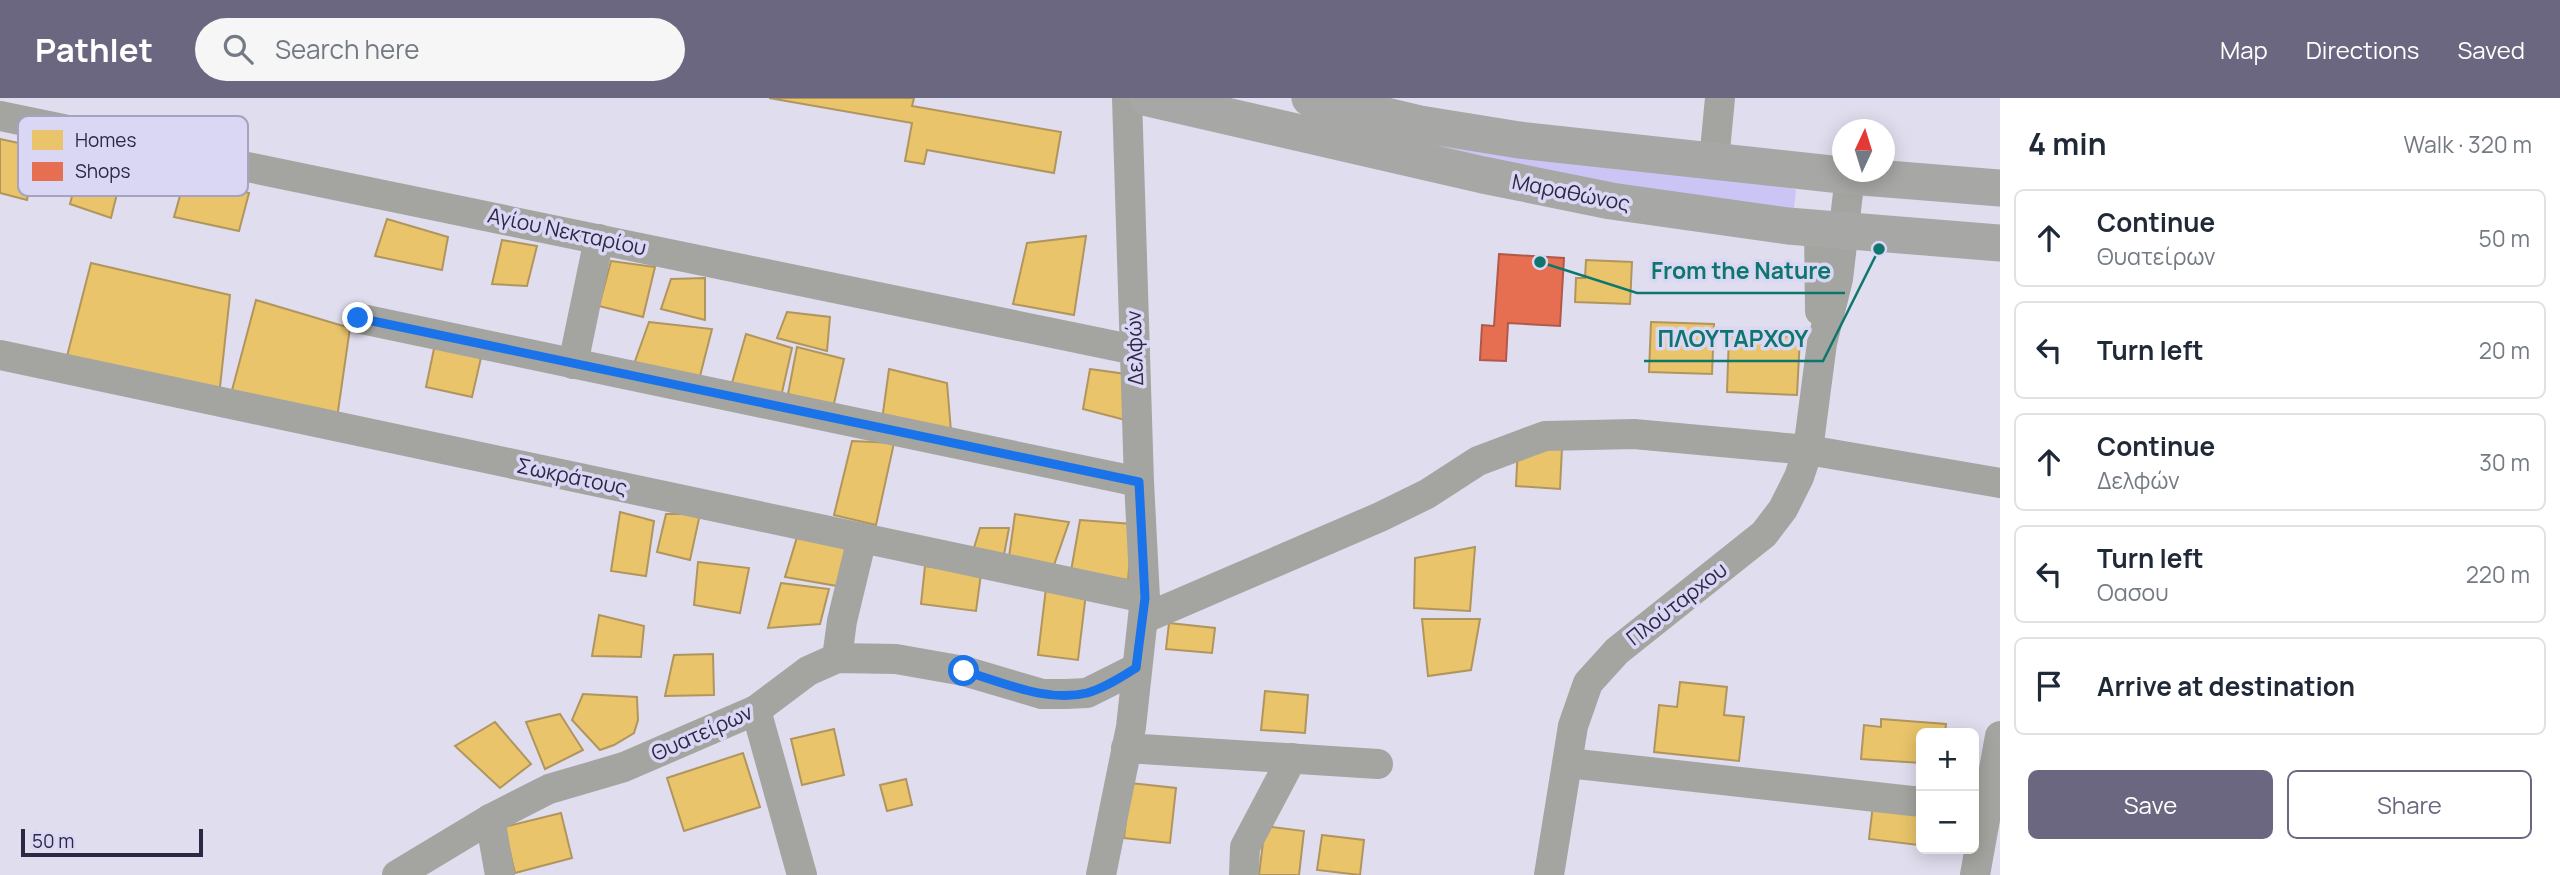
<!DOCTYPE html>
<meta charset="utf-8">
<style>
body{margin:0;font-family:Manrope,sans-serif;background:#f6f6f7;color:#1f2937}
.controls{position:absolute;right:21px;bottom:21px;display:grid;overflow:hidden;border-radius:10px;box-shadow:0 4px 18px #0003}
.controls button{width:63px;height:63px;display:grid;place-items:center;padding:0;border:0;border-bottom:2px solid #e0e1e3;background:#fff;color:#1f2937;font:35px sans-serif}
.compass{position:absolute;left:1832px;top:21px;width:63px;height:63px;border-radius:50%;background:#fff;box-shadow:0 4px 18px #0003;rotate:4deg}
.scale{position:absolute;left:21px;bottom:18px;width:182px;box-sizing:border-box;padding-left:7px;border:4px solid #2c2744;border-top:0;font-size:19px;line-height:24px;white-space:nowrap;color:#2c2744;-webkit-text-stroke:5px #dad7f5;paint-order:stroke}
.stop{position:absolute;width:21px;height:21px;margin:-16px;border:5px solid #1a73e8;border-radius:50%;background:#fff}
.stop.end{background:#1a73e8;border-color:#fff;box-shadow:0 2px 7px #0008}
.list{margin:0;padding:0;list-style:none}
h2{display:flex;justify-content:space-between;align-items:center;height:91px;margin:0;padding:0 28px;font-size:30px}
h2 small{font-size:23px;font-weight:400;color:#747a83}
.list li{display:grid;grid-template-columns:46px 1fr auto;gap:21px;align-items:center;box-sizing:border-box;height:98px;margin:0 14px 14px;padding:0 14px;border:2px solid #e0e1e3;border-radius:10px}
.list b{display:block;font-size:26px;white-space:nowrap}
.list p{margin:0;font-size:23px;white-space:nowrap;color:#747a83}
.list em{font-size:23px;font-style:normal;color:#747a83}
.actions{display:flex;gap:14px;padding:21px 28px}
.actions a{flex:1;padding:16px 0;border:2px solid #6b6780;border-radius:10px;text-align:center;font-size:24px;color:#6b6780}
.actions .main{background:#6b6780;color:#fff}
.icon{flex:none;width:38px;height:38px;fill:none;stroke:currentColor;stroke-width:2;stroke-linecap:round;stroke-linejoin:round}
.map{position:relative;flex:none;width:2000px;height:777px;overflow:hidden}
header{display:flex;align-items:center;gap:42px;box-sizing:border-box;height:98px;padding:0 35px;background:#6b6780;color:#fff}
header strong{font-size:33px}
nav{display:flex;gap:38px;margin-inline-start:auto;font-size:24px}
.search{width:490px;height:63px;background:#f6f6f7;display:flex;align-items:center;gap:18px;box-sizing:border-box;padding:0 24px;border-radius:38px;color:#747a83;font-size:26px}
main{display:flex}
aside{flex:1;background:#fff}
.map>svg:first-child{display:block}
.green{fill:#cbc5f5}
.homes{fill:#e9c46a;stroke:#b0955f;stroke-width:2}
.shops{fill:#e76f51;stroke:#af594d;stroke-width:2}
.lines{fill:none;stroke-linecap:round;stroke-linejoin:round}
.minor{stroke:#a4a4a1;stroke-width:30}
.major{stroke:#a7a7a6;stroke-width:37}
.route{stroke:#1a73e8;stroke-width:9}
.labels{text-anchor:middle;stroke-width:7;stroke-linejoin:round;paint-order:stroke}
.street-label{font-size:21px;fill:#2c2744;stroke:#dad7f5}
.key{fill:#dad7f5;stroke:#a6a2c0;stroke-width:2}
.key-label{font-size:19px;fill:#2c2744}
.leader{fill:none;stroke:#0f766e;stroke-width:2.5}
.callout-dot{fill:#0f766e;stroke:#dad7f5;stroke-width:2.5}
.callout-label{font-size:23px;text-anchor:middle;font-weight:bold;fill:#0f766e;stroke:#dad7f5;stroke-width:7;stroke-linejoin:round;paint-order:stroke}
</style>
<header>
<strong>Pathlet</strong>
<div class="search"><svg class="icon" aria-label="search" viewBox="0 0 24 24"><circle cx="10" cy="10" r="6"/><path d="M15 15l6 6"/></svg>Search here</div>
<nav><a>Map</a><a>Directions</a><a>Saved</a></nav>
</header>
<main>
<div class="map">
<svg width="2000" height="777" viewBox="0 0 2000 777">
<rect width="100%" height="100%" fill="#e0deee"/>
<polygon class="green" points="1412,39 1791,90 1796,92 1794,111 1654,96 1410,44"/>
<g class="homes">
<polygon points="769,0 914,0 912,8 1061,34 1054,75 927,52 924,66 905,63 912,25"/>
<polygon points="0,41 37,49 27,102 0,95"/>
<polygon points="83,54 125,63 111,120 70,106"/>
<polygon points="185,80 249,95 239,133 174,119"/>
<polygon points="387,121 448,139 442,172 375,158"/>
<polygon points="1086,138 1074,217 1013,206 1027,145"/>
<polygon points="502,142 537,148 527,188 492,186"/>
<polygon points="1586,162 1632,164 1630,206 1575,204 1576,180 1585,180"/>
<polygon points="611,163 655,169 643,219 599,208"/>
<polygon points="91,165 230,197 219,298 65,266"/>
<polygon points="705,180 705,222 661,211 671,181"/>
<polygon points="256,202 350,230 337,320 231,296"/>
<polygon points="787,214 830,219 827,253 777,240"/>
<polygon points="649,224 712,231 699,282 634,266"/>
<polygon points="1651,224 1714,226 1712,276 1649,274"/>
<polygon points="746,236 792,250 781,299 730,292"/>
<polygon points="1729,236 1800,239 1797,297 1727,294"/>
<polygon points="436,241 483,251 472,299 426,289"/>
<polygon points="797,249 844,261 833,310 788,296"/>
<polygon points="889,271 947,285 951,333 882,322"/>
<polygon points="1090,271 1126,276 1129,323 1083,311"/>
<polygon points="852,343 894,345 876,427 834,417"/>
<polygon points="1518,347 1562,350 1560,391 1516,388"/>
<polygon points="620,414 654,423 646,478 611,473"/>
<polygon points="666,416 700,416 690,462 657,454"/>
<polygon points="1015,416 1069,424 1054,467 1009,459"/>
<polygon points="1080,422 1133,426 1128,482 1071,473"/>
<polygon points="980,430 1009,430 1003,462 973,453"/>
<polygon points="798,436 849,445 843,489 785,479"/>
<polygon points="1475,449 1470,513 1414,510 1415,460"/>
<polygon points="698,464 749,470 740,515 694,507"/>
<polygon points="925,468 981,476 976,513 921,506"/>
<polygon points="781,485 829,491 820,526 768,530"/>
<polygon points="1046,490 1086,495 1078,562 1038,557"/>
<polygon points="599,517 644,528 641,559 592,558"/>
<polygon points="1422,521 1480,521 1471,572 1428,578"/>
<polygon points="1169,525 1215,530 1212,555 1166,551"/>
<polygon points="713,556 714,597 665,598 674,557"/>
<polygon points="1680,584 1727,589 1724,617 1744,619 1739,663 1654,654 1659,607 1677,609"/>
<polygon points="1265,593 1308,597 1305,635 1261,632"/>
<polygon points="583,596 637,599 638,622 634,635 614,647 600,652 572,622"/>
<polygon points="560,616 583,652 545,671 526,624"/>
<polygon points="1881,621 1946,626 1945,635 1921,635 1921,665 1861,661 1864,627 1881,629"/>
<polygon points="495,624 531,666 500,690 455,648"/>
<polygon points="834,631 844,677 802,687 791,641"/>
<polygon points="743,655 760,709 684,733 667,680"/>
<polygon points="906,681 912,707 887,713 880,687"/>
<polygon points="1130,685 1176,690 1170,745 1124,740"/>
<polygon points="1873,706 1921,712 1918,747 1869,741"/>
<polygon points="561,715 572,760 515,775 504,729"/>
<polygon points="1265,728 1304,733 1299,777 1259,777"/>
<polygon points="1322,737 1364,742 1360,777 1317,772"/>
</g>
<polygon class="shops" points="1499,156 1564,160 1560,228 1508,225 1506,263 1480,262 1482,227 1494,228"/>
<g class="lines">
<g class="minor">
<polyline points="0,18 1135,252"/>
<polyline points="1714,63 1720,0"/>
<polyline points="1819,130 1820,213"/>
<polyline points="357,220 1139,384"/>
<polyline points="0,257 1145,500"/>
<polyline points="573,266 599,141"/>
<polyline points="1143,521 1380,419 1427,396 1478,363 1545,338 1634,336 1808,352 2000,385"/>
<polyline points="837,560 842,523 862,440"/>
<polyline points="756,612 802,777"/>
<polyline points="1126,650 1378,666"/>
<polyline points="1568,665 1921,704"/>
<polyline points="490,721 500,777"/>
<polyline points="397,777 490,721 549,691 624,669 756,612 808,573 837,560 896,561 964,573 1042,596 1066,596 1087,595 1137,570"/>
<polyline points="1101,777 1131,629 1145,500 1139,384 1127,0"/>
<polyline points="1244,777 1245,749 1292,660"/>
<polyline points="1549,777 1573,628 1588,585 1617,553 1764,436 1783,411 1799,379 1808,352 1822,245 1838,181 1850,78"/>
<polyline points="1975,777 2000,638"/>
</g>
<g class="major">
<polyline points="1148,0 1483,77 1611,103 1788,128 2000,145"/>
<polyline points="1310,0 1420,26 1519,42 1850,78 2000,90"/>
</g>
</g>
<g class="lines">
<path class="route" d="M358 220 1139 384 1145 500 1136 570C1121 579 1105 590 1087 595 1047 605 1002 584 964 573"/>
</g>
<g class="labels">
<g class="street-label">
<text transform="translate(1571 95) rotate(11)" y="7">Μαραθώνος</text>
<text transform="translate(567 134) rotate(12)" y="7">Αγίου Νεκταρίου</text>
<text transform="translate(1135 250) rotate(-92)" y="7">Δελφών</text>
<text transform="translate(572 379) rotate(12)" y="7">Σωκράτους</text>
<text transform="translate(1677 506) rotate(-38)" y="7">Πλούταρχου</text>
<text transform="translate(702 635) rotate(-24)" y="7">Θυατείρων</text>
</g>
</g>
<rect x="18" y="18" width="230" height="80" rx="10" class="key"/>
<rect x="32" y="32" width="31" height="20" fill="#e9c46a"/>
<rect x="32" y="64" width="31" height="19" fill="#e76f51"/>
<g class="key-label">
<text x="75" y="49">Homes</text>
<text x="75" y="80">Shops</text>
</g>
<path class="leader" d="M1540 164L1637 195H1845M1879 151L1823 263H1644"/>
<g class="callout-dot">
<circle cx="1540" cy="164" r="7"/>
<circle cx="1879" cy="151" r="7"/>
</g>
<g class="callout-label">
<text x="1741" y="181">From the Nature</text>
<text x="1733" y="249">ΠΛΟΥΤΑΡΧΟΥ</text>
</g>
</svg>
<div class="controls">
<button>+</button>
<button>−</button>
</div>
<svg class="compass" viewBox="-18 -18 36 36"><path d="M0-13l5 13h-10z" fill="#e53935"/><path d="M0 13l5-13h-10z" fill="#747a83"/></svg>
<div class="scale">50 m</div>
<div class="stop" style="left:964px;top:573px"></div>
<div class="stop end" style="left:358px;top:220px"></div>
</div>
<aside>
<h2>4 min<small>Walk · 320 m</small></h2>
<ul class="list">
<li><svg class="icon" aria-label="ahead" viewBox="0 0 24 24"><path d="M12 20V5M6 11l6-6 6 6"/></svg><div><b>Continue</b><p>Θυατείρων</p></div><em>50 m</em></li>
<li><svg class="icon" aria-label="left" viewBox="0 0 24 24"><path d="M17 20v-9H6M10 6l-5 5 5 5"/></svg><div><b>Turn left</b></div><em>20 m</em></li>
<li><svg class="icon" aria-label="ahead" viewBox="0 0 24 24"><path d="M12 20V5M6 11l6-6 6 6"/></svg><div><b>Continue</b><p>Δελφών</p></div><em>30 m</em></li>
<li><svg class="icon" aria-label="left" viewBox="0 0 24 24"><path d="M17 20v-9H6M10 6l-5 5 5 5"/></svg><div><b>Turn left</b><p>Οασου</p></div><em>220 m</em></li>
<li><svg class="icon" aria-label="arrive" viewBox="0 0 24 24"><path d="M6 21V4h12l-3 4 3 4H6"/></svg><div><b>Arrive at destination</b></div></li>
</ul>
<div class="actions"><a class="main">Save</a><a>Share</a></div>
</aside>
</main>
